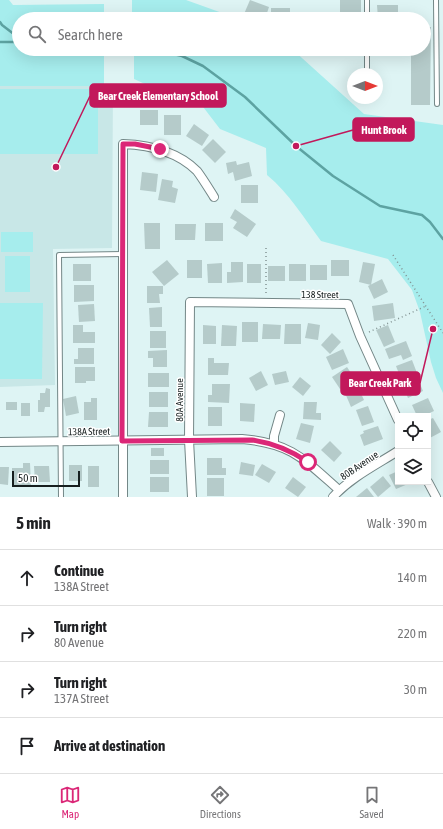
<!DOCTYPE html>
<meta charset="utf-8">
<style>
body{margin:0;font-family:"Asap Condensed",sans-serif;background:#f2f2f2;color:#202124}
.controls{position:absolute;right:12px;bottom:12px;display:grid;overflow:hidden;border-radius:0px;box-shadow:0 4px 16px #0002}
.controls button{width:36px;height:36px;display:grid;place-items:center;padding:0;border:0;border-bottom:1px solid #e0e0e0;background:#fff;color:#202124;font:20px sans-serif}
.compass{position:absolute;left:347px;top:68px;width:36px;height:36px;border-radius:50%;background:#fff;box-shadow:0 4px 16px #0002;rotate:90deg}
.scale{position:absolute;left:12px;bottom:10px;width:68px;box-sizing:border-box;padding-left:4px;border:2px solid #161e1e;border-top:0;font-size:11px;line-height:14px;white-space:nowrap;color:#161e1e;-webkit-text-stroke:3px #fff;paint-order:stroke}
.stop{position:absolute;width:12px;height:12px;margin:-9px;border:3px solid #db2777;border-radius:50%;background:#fff}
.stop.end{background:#db2777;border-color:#fff;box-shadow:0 1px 4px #0008}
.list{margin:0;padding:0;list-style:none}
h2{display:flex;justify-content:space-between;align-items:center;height:52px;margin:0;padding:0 16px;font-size:17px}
h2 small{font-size:13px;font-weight:400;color:#757577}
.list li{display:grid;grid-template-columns:26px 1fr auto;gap:12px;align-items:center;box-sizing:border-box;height:56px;padding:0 16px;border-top:1px solid #e0e0e0}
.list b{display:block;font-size:15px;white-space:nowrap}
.list p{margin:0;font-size:13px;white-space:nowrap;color:#757577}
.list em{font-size:13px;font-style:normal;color:#757577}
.icon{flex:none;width:22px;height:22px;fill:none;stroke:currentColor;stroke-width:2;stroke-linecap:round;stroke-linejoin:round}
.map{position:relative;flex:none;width:443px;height:497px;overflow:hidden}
.search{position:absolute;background:#fff;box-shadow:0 4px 16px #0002;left:12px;right:12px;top:12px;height:44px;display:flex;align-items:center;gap:10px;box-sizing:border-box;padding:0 14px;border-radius:22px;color:#757577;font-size:15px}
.sheet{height:276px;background:#fff}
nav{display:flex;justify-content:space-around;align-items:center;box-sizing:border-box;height:56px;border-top:1px solid #e0e0e0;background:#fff;font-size:11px;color:#757577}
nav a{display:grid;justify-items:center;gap:2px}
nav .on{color:#db2777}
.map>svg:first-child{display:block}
.built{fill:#c8e7e7}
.green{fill:#a6eded}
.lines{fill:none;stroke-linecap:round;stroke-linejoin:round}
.stream{stroke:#5da3a2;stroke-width:2.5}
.building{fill:#b5cbca}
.service-casing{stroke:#738787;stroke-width:6}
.minor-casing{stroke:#738787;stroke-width:10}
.path{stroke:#839393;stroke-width:1.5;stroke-dasharray:1 3;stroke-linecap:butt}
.service{stroke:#fff;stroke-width:4}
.minor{stroke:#fff;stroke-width:8}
.route{stroke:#db2777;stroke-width:5}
.labels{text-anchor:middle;stroke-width:3;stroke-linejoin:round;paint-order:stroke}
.street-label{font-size:10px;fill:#161e1e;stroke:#fff}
.leader{fill:none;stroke:#c2185b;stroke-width:1.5}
.callout-dot{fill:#c2185b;stroke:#fff;stroke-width:1.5}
.callout{fill:#c2185b;stroke:#c2185b;stroke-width:1.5}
.callout-label{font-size:11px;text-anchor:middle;font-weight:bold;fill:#fff}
</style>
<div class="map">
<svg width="443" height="497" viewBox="0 0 443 497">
<rect width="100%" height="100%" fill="#def4f4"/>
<polygon class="built" points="0,86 113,86 112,248 53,249 55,385 0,387"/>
<g class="green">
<polygon points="0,0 9,0 13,5 104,4 104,19 19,19 19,49 104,49 104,86 0,86"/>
<polygon points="132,0 186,0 239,19 132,19"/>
<path d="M134 49H292L364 114 443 125V393L436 378 431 362 420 312 412 290 388 259 321 241C304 218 289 193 267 175L266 148 220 129 197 99 167 94 134 79Z"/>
<rect x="0" y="89" width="98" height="65"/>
<rect x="1" y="232" width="32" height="20"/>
<rect x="5" y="256" width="25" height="36"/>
<polygon points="0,303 43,303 42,379 0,379"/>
</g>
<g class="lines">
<g class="stream">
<polyline points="0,22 2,25 19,38"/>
<polyline points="0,42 19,42"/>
<polyline points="152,49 182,56 203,66 245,97 296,146 333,176 380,206 422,215 430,222 443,239"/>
</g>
</g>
<g class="building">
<polygon points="250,0 269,7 265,19 257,19 244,14"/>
<rect x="340" y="0" width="21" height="12"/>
<polygon points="377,5 398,5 398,19 378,19"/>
<rect x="271" y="8" width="19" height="11"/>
<rect x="340" y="16" width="20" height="3"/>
<polygon points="424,27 431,27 430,105 411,105 411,49 424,49"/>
<rect x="341" y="49" width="9" height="6"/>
<rect x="140" y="110" width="18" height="15"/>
<rect x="164" y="115" width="17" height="20"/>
<polygon points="194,124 209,135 202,146 186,136"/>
<polygon points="213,139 226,152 215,163 202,150"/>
<polygon points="236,161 237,165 249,162 252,176 235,181 233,172 228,174 226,163"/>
<polygon points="142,172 158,174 156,192 140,190"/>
<polygon points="162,179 173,181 172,187 178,189 175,203 158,200"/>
<rect x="241" y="185" width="17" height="18"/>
<polygon points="235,209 256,224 247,237 233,228 237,222 230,218"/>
<polygon points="144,223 160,223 160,249 145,249"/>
<rect x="205" y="223" width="18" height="18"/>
<polygon points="175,224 196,224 195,240 175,240"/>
<polygon points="167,260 179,274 164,286 152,272"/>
<rect x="187" y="260" width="15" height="18"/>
<rect x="331" y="260" width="18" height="16"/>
<polygon points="231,262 243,262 243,282 227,283 227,272 231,272"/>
<polygon points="363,262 375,264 371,285 359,282"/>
<polygon points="222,263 222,283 208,283 207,264"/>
<rect x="73" y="264" width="18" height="17"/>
<rect x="247" y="264" width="14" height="19"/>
<rect x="289" y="264" width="17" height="17"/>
<rect x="310" y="265" width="17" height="15"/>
<rect x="268" y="266" width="17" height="15"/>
<polygon points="382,279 388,292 374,299 368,286"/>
<polygon points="74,285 94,285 94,301 74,302"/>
<polygon points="147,286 163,286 163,294 159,294 160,303 147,303"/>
<polygon points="393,303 395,318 374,321 372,306"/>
<polygon points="94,304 95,321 79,322 78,305"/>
<polygon points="162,307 162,327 150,327 149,308"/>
<rect x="242" y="322" width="16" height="20"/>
<polygon points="308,323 320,325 318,340 305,338"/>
<polygon points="263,324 281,325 280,339 262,339"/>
<polygon points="285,324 301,324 301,344 284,344"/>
<polygon points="73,325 83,325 83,332 95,332 95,343 73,343"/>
<polygon points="203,325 216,326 216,344 203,344"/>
<polygon points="222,325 237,326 236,346 221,346"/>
<polygon points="388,325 395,342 384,347 376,330"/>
<rect x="150" y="331" width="16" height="17"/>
<polygon points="332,333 341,342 330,354 321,345"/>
<polygon points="406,341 412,356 403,360 401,355 389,359 385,349"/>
<polygon points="78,348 94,348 94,364 74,364 74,359 78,359"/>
<polygon points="343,349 349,363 332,370 326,357"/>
<polygon points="167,350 167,367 153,367 153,358 148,358 148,351"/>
<polygon points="208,358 214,358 214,363 229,363 228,375 208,375"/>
<polygon points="412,360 417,373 401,379 396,366"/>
<polygon points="75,367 95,367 95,381 86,381 86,383 75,383"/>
<polygon points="347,367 355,379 340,389 332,377"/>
<polygon points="261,371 268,385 256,391 249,378"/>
<polygon points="286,371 289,382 275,385 272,374"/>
<rect x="148" y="373" width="21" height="14"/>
<polygon points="300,377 311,386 303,396 292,387"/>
<polygon points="418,379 423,391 408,398 403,386"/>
<polygon points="212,384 230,384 229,403 208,402 208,395 212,395"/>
<polygon points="358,387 364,400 351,407 345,393"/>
<polygon points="46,388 50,389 50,407 45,407 44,412 38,412 38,400 40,400 40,393 45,393"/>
<rect x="149" y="392" width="19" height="15"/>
<polygon points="76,396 79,413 66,416 63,399"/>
<polygon points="91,398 97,398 97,420 84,420 84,402 91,402"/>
<polygon points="428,398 434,411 423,416 417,416 412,405"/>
<rect x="6" y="402" width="11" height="8"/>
<polygon points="304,402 317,402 316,413 321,413 321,420 303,419"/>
<rect x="21" y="403" width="9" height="13"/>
<polygon points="240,403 255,404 254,422 240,421"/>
<polygon points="368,406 374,422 362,426 356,410"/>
<rect x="208" y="407" width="14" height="19"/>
<polygon points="149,412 168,412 168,427 148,427"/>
<polygon points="433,418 441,432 428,439 428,420"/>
<polygon points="301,423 314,426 310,443 296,439"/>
<polygon points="378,426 383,439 364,446 360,435 364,433 363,431"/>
<polygon points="330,441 342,453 334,462 321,450"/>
<rect x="151" y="448" width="13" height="8"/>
<polygon points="207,458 222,458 222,468 226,468 226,475 207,475"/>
<rect x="150" y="460" width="19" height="14"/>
<polygon points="241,462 255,465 253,476 239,474"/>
<polygon points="23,463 30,463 31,485 12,485 12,468 23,468"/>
<polygon points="262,464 276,472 269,483 255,475"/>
<rect x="69" y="465" width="13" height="16"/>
<polygon points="34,466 49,466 50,482 35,482"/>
<rect x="88" y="466" width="11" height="21"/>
<polygon points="0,467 9,467 8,485 0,484"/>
<polygon points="398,471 398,482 407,482 408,484 396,489 389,475"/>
<polygon points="383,476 391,486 378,497 370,487"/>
<rect x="150" y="477" width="19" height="15"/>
<polygon points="293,477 306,487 298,497 285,488"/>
<rect x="207" y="478" width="17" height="18"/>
<polygon points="367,488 374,497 356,497"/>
</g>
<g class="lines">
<g class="service-casing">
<g id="service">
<polyline points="367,0 367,19"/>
<polyline points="436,0 437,104"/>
<polyline points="367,49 367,68"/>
<polyline points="61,497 59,255 123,254"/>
</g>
</g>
<g class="minor-casing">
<g id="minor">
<path d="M0 442 242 439C291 443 304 459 339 490"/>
<polyline points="274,444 274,436 280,415"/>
<polyline points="428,482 436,497"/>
<path d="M123 497V144C149 145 178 152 197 171 203 179 209 189 214 197"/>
<polyline points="192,497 189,440 190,302 348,304 360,336 398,420"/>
<path d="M333 497C350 478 376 465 398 451"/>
</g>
</g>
<g class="path">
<polyline points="266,248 266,294"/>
<polyline points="393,255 443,333"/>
<polyline points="369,332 426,306"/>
</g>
<use href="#service" class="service"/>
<use href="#minor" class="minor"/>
</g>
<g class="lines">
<path class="route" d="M160 149 135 144H123L122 441 252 440C273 443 290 450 308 462"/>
</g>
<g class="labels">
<g class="street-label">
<text x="320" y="298">138 Street</text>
<text transform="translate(179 400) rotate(-90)" y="4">80A Avenue</text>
<text transform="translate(89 431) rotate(-1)" y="4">138A Street</text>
<text transform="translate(359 465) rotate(-34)" y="4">80B Avenue</text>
</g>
</g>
<path class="leader" d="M56 167L90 96M296 146L353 130M433 329L420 383"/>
<g class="callout-dot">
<circle cx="56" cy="167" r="4"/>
<circle cx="296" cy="146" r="4"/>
<circle cx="433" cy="329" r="4"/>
</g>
<g class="callout">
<rect x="90" y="84" width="136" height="23" rx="4"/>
<rect x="353" y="118" width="61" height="23" rx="4"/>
<rect x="341" y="372" width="79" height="23" rx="4"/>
</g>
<g class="callout-label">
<text x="158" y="100">Bear Creek Elementary School</text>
<text x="384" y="134">Hunt Brook</text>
<text x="380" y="387">Bear Creek Park</text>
</g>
</svg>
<div class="controls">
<button><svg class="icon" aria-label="locate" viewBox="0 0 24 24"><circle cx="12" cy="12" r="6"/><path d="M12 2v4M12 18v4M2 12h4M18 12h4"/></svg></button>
<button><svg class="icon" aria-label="layers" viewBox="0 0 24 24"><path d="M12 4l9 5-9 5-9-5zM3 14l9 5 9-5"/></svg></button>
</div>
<svg class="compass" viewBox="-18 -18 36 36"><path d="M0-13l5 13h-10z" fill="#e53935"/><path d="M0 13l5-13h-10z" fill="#757577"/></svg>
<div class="scale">50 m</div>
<div class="stop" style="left:308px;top:462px"></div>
<div class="stop end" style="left:160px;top:149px"></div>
<div class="search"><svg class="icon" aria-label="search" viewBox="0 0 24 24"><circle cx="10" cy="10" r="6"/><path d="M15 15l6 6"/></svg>Search here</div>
</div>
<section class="sheet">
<h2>5 min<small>Walk · 390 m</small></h2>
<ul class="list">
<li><svg class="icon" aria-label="ahead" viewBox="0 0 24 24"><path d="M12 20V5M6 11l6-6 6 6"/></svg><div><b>Continue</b><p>138A Street</p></div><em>140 m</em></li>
<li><svg class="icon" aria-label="right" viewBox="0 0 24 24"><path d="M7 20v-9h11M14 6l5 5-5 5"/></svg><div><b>Turn right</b><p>80 Avenue</p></div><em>220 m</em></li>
<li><svg class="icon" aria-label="right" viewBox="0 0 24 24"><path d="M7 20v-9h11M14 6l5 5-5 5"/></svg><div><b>Turn right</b><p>137A Street</p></div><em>30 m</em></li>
<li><svg class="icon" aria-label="arrive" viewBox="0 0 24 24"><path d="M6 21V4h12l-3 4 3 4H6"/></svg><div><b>Arrive at destination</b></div></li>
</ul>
</section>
<nav>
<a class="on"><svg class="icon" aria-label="map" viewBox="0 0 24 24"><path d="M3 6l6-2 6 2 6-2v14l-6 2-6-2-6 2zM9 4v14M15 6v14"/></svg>Map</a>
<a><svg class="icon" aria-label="directions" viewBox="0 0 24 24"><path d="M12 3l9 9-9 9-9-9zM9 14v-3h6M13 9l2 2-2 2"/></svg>Directions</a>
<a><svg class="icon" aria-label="saved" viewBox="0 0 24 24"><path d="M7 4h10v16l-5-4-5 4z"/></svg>Saved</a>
</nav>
